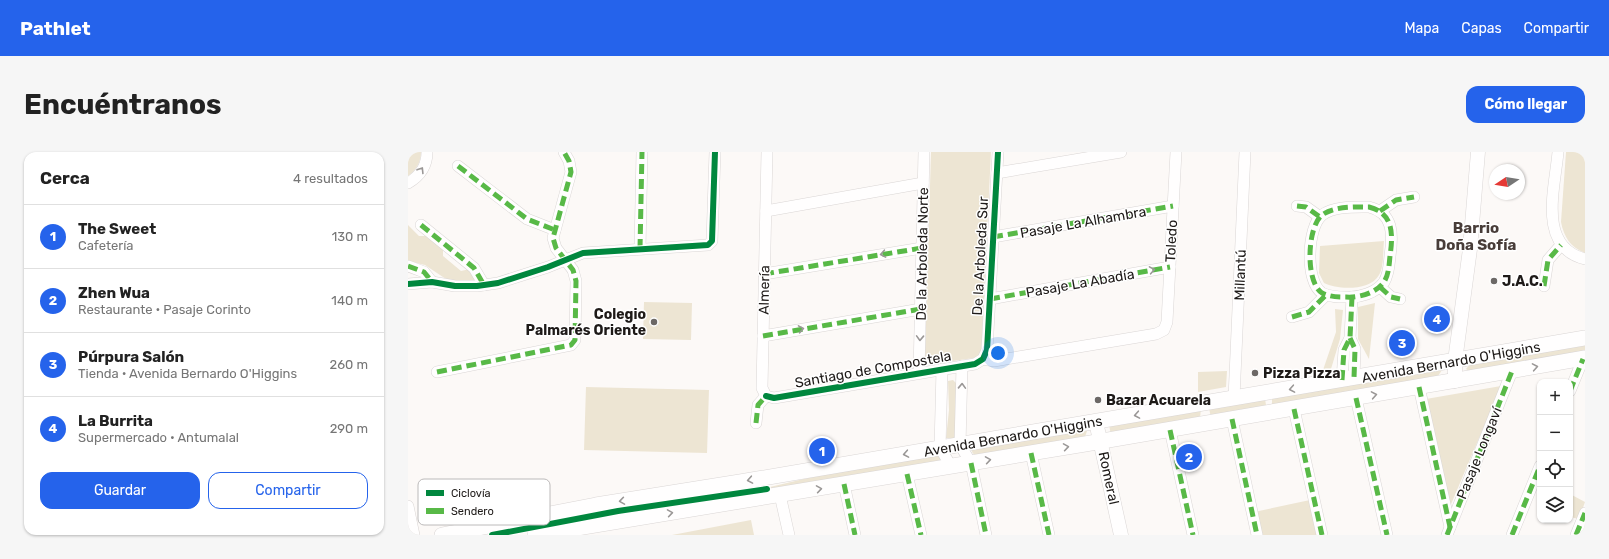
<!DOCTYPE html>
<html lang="es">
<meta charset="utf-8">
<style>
body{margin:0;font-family:Rubik,sans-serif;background:#f6f6f6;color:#222}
.controls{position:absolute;right:12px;bottom:12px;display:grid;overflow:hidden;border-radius:8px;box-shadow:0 1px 3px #0004}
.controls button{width:36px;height:36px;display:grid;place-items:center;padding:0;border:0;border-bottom:1px solid #e0e0e0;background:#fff;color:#222;font:20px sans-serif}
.compass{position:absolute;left:1081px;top:12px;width:36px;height:36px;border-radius:50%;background:#fff;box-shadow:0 1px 3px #0004;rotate:258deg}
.you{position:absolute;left:590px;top:201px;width:14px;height:14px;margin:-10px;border:3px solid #fff;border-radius:50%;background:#1a73e8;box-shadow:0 0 0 6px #1a73e833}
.badge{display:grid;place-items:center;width:26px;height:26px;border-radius:50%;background:#2563eb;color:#fff;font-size:13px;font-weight:700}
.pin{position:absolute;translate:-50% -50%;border:2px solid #fff;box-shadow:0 1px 4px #0006}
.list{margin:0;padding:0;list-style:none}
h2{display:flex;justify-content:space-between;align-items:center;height:52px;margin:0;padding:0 16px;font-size:17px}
h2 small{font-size:13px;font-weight:400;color:#767676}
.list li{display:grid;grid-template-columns:26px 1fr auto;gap:12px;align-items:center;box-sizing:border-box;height:64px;padding:0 16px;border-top:1px solid #e0e0e0}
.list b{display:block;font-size:15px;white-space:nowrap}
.list p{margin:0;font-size:13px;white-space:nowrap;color:#767676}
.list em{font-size:13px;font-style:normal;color:#767676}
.actions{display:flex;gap:8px;padding:12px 16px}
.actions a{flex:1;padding:9px 0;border:1px solid #2563eb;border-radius:12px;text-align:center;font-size:14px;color:#2563eb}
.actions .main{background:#2563eb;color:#fff}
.icon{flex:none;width:22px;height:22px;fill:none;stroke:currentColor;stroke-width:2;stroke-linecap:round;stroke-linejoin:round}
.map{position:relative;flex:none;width:1177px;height:383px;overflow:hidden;border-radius:12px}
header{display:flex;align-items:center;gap:24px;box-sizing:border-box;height:56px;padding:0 20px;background:#2563eb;color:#fff}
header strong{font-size:19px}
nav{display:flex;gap:22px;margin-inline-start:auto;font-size:14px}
.intro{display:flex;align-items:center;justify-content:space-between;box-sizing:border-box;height:96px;padding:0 24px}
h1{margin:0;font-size:28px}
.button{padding:10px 18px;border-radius:12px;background:#2563eb;color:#fff;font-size:14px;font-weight:700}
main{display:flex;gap:24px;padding:0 24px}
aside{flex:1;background:#fff;border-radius:12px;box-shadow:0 1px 3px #0004}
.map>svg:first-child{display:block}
.green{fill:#ede5d3}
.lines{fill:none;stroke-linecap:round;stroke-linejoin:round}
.minor-casing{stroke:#dad6d5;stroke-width:12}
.tertiary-casing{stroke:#dad6d5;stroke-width:15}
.secondary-casing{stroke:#dad6d5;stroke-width:16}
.minor{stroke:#fffefe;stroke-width:11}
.tertiary{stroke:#fffefe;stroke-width:14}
.secondary{stroke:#fffefe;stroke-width:15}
.quiet{stroke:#58b947;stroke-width:5;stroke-dasharray:10 5;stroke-linecap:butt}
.cycleway-casing{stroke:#fff;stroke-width:8}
.cycleway{stroke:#00873e;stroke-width:6}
.oneway{stroke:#9a9796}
.poi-dot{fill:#6c6866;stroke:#fff;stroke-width:1.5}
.labels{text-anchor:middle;stroke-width:3;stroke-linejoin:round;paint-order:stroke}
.street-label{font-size:14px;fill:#1e1a18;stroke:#fff}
.poi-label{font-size:14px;font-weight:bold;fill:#1e1a18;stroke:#fff;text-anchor:start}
.neighbourhood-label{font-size:15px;font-weight:bold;fill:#483d39;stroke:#fff}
.key{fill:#fff;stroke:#bcbaba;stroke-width:1}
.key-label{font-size:11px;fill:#1e1a18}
</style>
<header>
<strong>Pathlet</strong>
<nav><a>Mapa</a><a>Capas</a><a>Compartir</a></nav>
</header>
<div class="intro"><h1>Encuéntranos</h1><a class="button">Cómo llegar</a></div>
<main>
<aside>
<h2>Cerca<small>4 resultados</small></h2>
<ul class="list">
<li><span class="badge">1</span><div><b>The Sweet</b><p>Cafetería</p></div><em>130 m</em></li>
<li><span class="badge">2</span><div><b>Zhen Wua</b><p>Restaurante · Pasaje Corinto</p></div><em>140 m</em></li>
<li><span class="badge">3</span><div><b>Púrpura Salón</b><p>Tienda · Avenida Bernardo O'Higgins</p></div><em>260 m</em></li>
<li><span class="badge">4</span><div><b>La Burrita</b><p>Supermercado · Antumalal</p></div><em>290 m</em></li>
</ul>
<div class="actions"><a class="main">Guardar</a><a>Compartir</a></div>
</aside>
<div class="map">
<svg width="1177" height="383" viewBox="0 0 1177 383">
<rect width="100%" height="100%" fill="#fcf9f7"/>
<g class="green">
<path d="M0 0H13C13 10 8 18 0 24Z"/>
<polygon points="523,0 583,0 573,205 524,212 517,205"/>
<path d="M1158 0H1177V101C1162 95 1156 85 1153 70Z"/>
<polygon points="0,73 11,84 18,84 35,98 35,104 53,119 62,117 68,123 67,130 41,129 17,113 0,109"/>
<path d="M976 89C975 99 976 115 971 123 962 139 930 138 916 131L911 121 912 94Z"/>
<polygon points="236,150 284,151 283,188 235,187"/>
<polygon points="967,151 961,207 950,187 950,155"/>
<polygon points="927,157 935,158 932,187 923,217 915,218 928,180"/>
<polygon points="1177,192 1177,201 1064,221 1058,217 1062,212"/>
<polygon points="1029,215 1034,218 1030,224 864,254 864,246"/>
<polygon points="819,219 818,235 790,240 790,220"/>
<polygon points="545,228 552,235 547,286 538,286 541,258 540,229"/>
<polygon points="1093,234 1041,357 1018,247"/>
<polygon points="178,235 301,238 299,301 176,298"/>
<polygon points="857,247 858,253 855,256 803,266 801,256"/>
<polygon points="793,256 792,267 703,283 701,273"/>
<polygon points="675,276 679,279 677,285 568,305 564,300 565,295"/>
<polygon points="530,302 537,310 362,340 362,335 421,321"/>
<polygon points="1162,342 1177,350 1171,367 1162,365"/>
<polygon points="902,348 909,383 851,383 846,360"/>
<polygon points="343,368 346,383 264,383"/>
</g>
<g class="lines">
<g class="minor-casing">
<g id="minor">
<path d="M1150 0C1147 36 1129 95 1177 107"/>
<polyline points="50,14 119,67 147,78"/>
<polyline points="589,21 713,0"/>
<path d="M0 31C12 24 19 14 19 0"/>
<polyline points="889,54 898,55 912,65"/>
<path d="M961 55C986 61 985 83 982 104 981 113 981 122 976 130 968 141 951 146 938 145 930 145 922 145 914 141 897 130 899 75 914 63 926 54 947 55 961 55Z"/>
<polyline points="358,59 515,31"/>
<polyline points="972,59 988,48 1006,45"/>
<polyline points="13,73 66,116 76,133"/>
<polyline points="585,85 765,54"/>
<polyline points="232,97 234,0"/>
<polyline points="0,114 16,120 24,130"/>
<polyline points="356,122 514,96"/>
<polyline points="0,132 24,130 47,134 69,134 90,131 140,115 175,101 300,93 304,89 307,0"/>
<polyline points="1136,134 1140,108 1153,93"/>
<polyline points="972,135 983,145 992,147"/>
<polyline points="582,147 762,115"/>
<polyline points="884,165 901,160 918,143"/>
<polyline points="355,184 513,157"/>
<polyline points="942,186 947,197 946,226"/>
<polyline points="575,207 586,209 748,182 756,178 759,170 768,0"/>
<polyline points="554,214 552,293 563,311 578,383"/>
<polyline points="534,217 532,296 543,314"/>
<polyline points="29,220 163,193 167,188 168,129 165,118 148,96 145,86 163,20 161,9 156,0"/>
<polyline points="511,221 516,0"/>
<polyline points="934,228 936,198 942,186 944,145"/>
<polyline points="1011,235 1042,375"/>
<polyline points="1162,239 1175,207"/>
<polyline points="358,244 366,246 567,212 575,207 579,198 590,0"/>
<polyline points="358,244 354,236 359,0"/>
<polyline points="826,246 837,0"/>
<polyline points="948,246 979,383"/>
<polyline points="886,257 914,383"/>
<polyline points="824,267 849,383"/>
<polyline points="348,271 350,253 358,244"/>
<polyline points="762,278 785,383"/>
<polyline points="623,301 641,383"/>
<polyline points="499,322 513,383"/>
<polyline points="436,332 447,383"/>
<polyline points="372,343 381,383"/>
<polyline points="0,354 6,383"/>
<polyline points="1039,383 1104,219"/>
<polyline points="1104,383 1132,314"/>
<polyline points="1168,383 1177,361"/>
</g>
</g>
<g class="tertiary-casing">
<g id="tertiary">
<polyline points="1047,229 1047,209 1062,97 1070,0"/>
<polyline points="688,270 713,383"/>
</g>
</g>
<g class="secondary-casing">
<g id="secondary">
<polyline points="34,383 188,353 332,330 1177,186"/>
<polyline points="127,383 677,292 1177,206"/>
</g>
</g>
<use href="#minor" class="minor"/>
<use href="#tertiary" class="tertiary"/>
<use href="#secondary" class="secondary"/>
<g class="quiet">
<polyline points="50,14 119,67 147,78"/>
<polyline points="889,54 898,55 912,65"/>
<path d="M961 55C986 61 985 83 982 104 981 113 981 122 976 130 968 141 951 146 938 145 930 145 922 145 914 141 897 130 899 75 914 63 926 54 947 55 961 55Z"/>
<polyline points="972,59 988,48 1006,45"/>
<polyline points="13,73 66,116 76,133"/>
<polyline points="585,85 765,54"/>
<polyline points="232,97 234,0"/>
<polyline points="0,114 16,120 24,130"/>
<polyline points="356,122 514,96"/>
<polyline points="1136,134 1140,108 1153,93"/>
<polyline points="972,135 983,145 992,147"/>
<polyline points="582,147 762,115"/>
<polyline points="884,165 901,160 918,143"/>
<polyline points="355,184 513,157"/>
<polyline points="942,186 947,197 946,226"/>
<polyline points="29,220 163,193 167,188 168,129 165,118 148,96 145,86 163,20 161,9 156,0"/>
<polyline points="934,228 936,198 942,186 944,145"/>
<polyline points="1011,235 1042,375"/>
<polyline points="1162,239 1175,207"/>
<polyline points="948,246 979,383"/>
<polyline points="886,257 914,383"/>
<polyline points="824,267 849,383"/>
<polyline points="348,271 350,253 358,244"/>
<polyline points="762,278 785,383"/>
<polyline points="623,301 641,383"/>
<polyline points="563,311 578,383"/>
<polyline points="499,322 513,383"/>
<polyline points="436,332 447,383"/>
<polyline points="1039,383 1104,219"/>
<polyline points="1104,383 1132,314"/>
<polyline points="1168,383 1177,361"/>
</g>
<g class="cycleway-casing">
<g id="cycleway">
<polyline points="0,132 24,130 47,134 69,134 90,131 140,115 175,101 300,93 304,89 307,0"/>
<polyline points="358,244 366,246 567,212 575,207 579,198 590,0"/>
<polyline points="84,383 210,359 359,337"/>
</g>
</g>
<use href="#cycleway" class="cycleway"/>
</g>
<defs><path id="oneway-chevron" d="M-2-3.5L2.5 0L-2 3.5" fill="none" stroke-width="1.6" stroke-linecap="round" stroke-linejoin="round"/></defs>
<g class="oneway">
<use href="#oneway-chevron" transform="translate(13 18) rotate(-58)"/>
<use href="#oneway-chevron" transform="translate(475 102) rotate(170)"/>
<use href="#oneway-chevron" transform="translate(744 118) rotate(-10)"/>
<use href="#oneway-chevron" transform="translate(393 177) rotate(-10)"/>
<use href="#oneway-chevron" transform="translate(512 186) rotate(92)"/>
<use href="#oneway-chevron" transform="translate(1127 215) rotate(-10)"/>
<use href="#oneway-chevron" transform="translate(554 234) rotate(-88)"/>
<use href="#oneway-chevron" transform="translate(884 237) rotate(170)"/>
<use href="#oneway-chevron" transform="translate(966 243) rotate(-10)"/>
<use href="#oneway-chevron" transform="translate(729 263) rotate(170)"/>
<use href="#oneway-chevron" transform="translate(658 295) rotate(-9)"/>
<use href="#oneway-chevron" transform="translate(498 302) rotate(170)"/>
<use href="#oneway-chevron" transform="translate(580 308) rotate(-9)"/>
<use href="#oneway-chevron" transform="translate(342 328) rotate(170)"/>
<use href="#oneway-chevron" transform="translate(411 337) rotate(-9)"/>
<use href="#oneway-chevron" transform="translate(214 349) rotate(171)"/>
<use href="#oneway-chevron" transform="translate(262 361) rotate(-9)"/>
</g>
<g class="poi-dot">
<circle cx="1086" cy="129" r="4"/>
<circle cx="246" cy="170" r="4"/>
<circle cx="847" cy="221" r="4"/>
<circle cx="690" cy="248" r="4"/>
</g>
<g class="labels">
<g class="street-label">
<text transform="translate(675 70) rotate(-10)" y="5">Pasaje La Alhambra</text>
<text transform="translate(763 89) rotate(-87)" y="5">Toledo</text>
<text transform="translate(514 102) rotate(-89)" y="5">De la Arboleda Norte</text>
<text transform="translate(572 104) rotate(-87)" y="5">De la Arboleda Sur</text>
<text transform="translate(832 123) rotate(-88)" y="5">Millantú</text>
<text transform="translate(672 131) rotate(-10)" y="5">Pasaje La Abadía</text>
<text transform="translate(356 138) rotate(-89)" y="5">Almería</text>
<text transform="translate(1043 210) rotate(-10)" y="5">Avenida Bernardo O'Higgins</text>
<text transform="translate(465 217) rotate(-10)" y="5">Santiago de Compostela</text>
<text transform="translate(605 284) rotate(-10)" y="5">Avenida Bernardo O'Higgins</text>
<text transform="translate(1071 301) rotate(-68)" y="5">Pasaje Longaví</text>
<text transform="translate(701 326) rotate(78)" y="5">Romeral</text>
</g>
<g class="poi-label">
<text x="1094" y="134">J.A.C.</text>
<text x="238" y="167" text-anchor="end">Colegio<tspan x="238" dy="16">Palmarés Oriente</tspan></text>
<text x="855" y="226">Pizza Pizza</text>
<text x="698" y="253">Bazar Acuarela</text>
</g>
<g class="neighbourhood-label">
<text x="1068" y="81">Barrio<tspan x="1068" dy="17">Doña Sofía</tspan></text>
</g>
</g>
<rect x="10" y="327" width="132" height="46" rx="6" class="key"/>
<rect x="18" y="338" width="18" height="6" fill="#00873e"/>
<rect x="18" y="356" width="18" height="6" fill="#58b947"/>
<g class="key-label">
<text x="43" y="345">Ciclovía</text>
<text x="43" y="363">Sendero</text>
</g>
</svg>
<div class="controls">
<button>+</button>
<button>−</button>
<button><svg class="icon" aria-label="locate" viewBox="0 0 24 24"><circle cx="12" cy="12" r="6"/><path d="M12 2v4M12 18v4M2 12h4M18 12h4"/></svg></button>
<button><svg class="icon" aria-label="layers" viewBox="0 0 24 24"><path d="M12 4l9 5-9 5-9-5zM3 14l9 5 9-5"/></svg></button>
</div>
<svg class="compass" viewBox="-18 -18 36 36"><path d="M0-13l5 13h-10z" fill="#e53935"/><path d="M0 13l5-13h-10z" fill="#767676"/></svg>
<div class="you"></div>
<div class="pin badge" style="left:414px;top:299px">1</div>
<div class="pin badge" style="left:781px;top:305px">2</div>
<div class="pin badge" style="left:994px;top:191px">3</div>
<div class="pin badge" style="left:1029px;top:167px">4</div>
</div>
</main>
